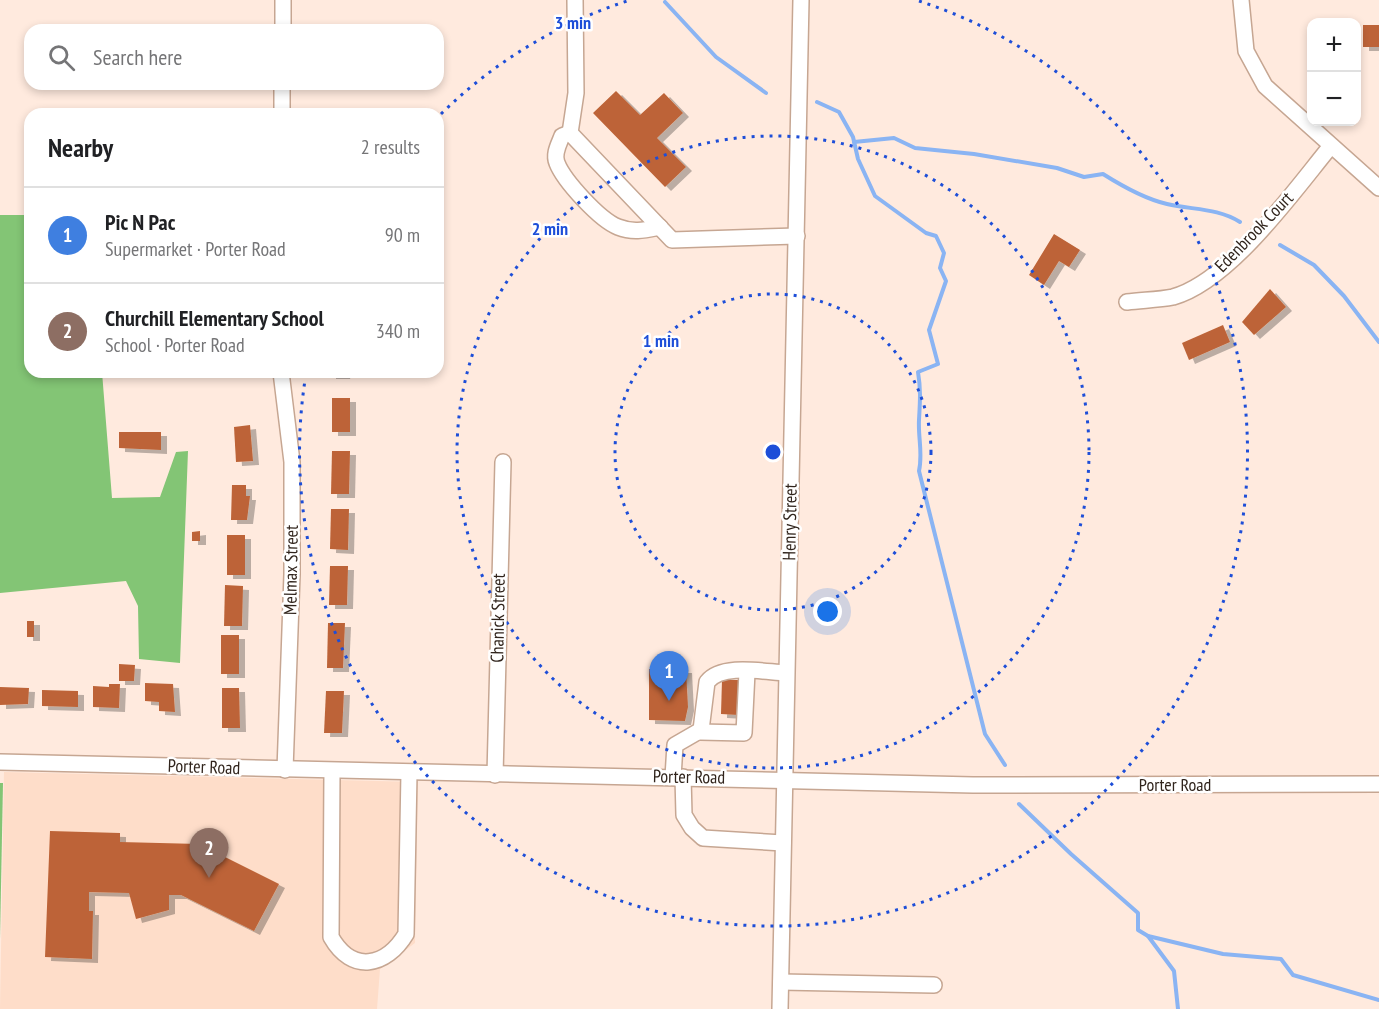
<!DOCTYPE html>
<meta charset="utf-8">
<style>
body{margin:0;font-family:"PT Sans Narrow",sans-serif;background:#f6f6f6;color:#202124}
.controls{position:absolute;right:18px;top:18px;display:grid;overflow:hidden;border-radius:12px;box-shadow:0 3px 9px #0003}
.controls button{width:54px;height:54px;display:grid;place-items:center;padding:0;border:0;border-bottom:2px solid #e0e0e0;background:#fff;color:#202124;font:30px sans-serif}
.you{position:absolute;left:828px;top:612px;width:21px;height:21px;margin:-15px;border:4px solid #fff;border-radius:50%;background:#1a73e8;box-shadow:0 0 0 9px #1a73e833}
.badge{display:grid;place-items:center;width:39px;height:39px;border-radius:50%;background:#7c3aed;color:#fff;font-size:20px;font-weight:700}
.pin{position:absolute;translate:-50% -50px;filter:drop-shadow(0 2px 3px #0008)}
.pin::after{content:'';position:absolute;top:32px;width:21px;height:18px;background:inherit;clip-path:polygon(0 0,100% 0,50% 100%)}
.list{margin:0;padding:0;list-style:none}
h2{display:flex;justify-content:space-between;align-items:center;height:78px;margin:0;padding:0 24px;font-size:26px}
h2 small{font-size:20px;font-weight:400;color:#757577}
.list li{display:grid;grid-template-columns:39px 1fr auto;gap:18px;align-items:center;box-sizing:border-box;height:96px;padding:0 24px;border-top:2px solid #e0e0e0}
.list b{display:block;font-size:22px;white-space:nowrap}
.list p{margin:0;font-size:20px;white-space:nowrap;color:#757577}
.list em{font-size:20px;font-style:normal;color:#757577}
.icon{flex:none;width:33px;height:33px;fill:none;stroke:currentColor;stroke-width:2;stroke-linecap:round;stroke-linejoin:round}
.map{position:relative;flex:none;width:1379px;height:1009px;overflow:hidden}
.search{position:absolute;background:#fff;box-shadow:0 3px 9px #0003;left:24px;top:24px;width:420px;height:66px;display:flex;align-items:center;gap:15px;box-sizing:border-box;padding:0 21px;border-radius:18px;color:#757577;font-size:22px}
.panel{position:absolute;background:#fff;box-shadow:0 3px 9px #0003;left:24px;top:108px;width:420px;height:270px;border-radius:18px}
.map>svg:first-child{display:block}
.built{fill:#feddc9}
.forest{fill:#83c575}
.lines{fill:none;stroke-linecap:round;stroke-linejoin:round}
.stream{stroke:#8ab4f3;stroke-width:4}
.building{fill:#bd6437;filter:url(#shadow)}
.minor-casing{stroke:#c6a692;stroke-width:18}
.minor{stroke:#fff;stroke-width:15}
.ring{fill:none;stroke:#1d4ed8;stroke-width:3;stroke-dasharray:3 6}
.labels{text-anchor:middle;stroke-width:5;stroke-linejoin:round;paint-order:stroke}
.street-label{font-size:18px;fill:#30241c;stroke:#fff}
.centre{fill:#1d4ed8;stroke:#fff;stroke-width:3}
.ring-label{font-size:18px;text-anchor:middle;font-weight:bold;fill:#1d4ed8;stroke:#fff;stroke-width:5;stroke-linejoin:round;paint-order:stroke}
</style>
<div class="map">
<svg width="1379" height="1009" viewBox="0 0 1379 1009">
<defs>
<filter id="shadow"><feDropShadow dx="6" dy="4" stdDeviation="0" flood-color="#0004"/></filter>
</defs>
<rect width="100%" height="100%" fill="#ffeade"/>
<polygon class="built" points="4,772 418,782 415,943 380,969 377,1009 0,1009"/>
<g class="forest">
<polygon points="0,215 30,215 30,372 102,372 112,498 160,497 176,452 188,451 180,663 139,659 138,606 126,581 0,593"/>
<polygon points="0,783 3,783 0,939"/>
</g>
<g class="lines">
<g class="stream">
<polyline points="665,2 716,57 766,93"/>
<path d="M817 102 839 112 853 137 858 159 875 196 926 233 936 236 944 253 940 268 946 281 929 330 938 364 918 372C921 390 920 402 919 420 918 438 923 453 919 471L985 734 1005 765"/>
<path d="M854 142 894 138 915 148 974 154 1057 168 1084 177 1103 174C1122 186 1145 199 1167 204 1193 210 1218 208 1240 222"/>
<polyline points="1280,245 1314,265 1344,296 1379,342"/>
<polyline points="1019,804 1071,854 1138,913 1138,930 1148,936 1223,954 1281,959 1293,975 1379,1000"/>
<polyline points="1148,936 1174,971 1178,1009"/>
</g>
</g>
<g class="building">
<rect x="1363" y="25" width="16" height="22"/>
<polygon points="616,91 640,115 664,93 683,113 657,138 686,167 665,187 593,113"/>
<polygon points="1054,234 1080,250 1069,267 1059,261 1044,285 1029,275"/>
<polygon points="1270,289 1286,307 1254,335 1242,322"/>
<polygon points="1223,325 1230,342 1189,360 1182,343"/>
<polygon points="330,372 345,372 344,375 330,375"/>
<rect x="332" y="398" width="18" height="34"/>
<polygon points="250,425 253,461 236,462 234,427"/>
<polygon points="119,432 161,432 161,450 119,448"/>
<polygon points="332,451 350,451 349,494 331,494"/>
<polygon points="232,485 246,485 246,496 250,496 247,520 231,520"/>
<polygon points="331,509 349,509 348,550 330,549"/>
<polygon points="200,531 200,541 192,541 192,532"/>
<rect x="227" y="535" width="18" height="40"/>
<polygon points="330,566 348,566 347,605 329,605"/>
<polygon points="225,585 243,586 242,626 224,626"/>
<rect x="27" y="621" width="7" height="16"/>
<polygon points="328,623 345,623 343,668 327,668"/>
<rect x="221" y="635" width="18" height="39"/>
<polygon points="119,664 135,665 134,681 119,681"/>
<polygon points="649,669 686,669 688,707 685,721 649,720"/>
<polygon points="722,680 740,680 739,715 721,714"/>
<polygon points="145,683 173,684 175,712 159,711 159,702 145,701"/>
<polygon points="109,684 120,684 119,708 93,707 93,686 109,687"/>
<polygon points="0,687 29,688 28,704 0,705"/>
<polygon points="222,688 239,688 240,728 222,728"/>
<polygon points="42,690 78,691 78,707 42,706"/>
<polygon points="326,691 344,691 342,733 324,733"/>
<polygon points="50,831 120,833 120,842 199,844 279,884 254,931 181,895 169,895 169,910 136,919 129,893 89,892 89,911 93,911 92,959 45,957"/>
</g>
<g class="lines">
<g class="minor-casing">
<g id="minor">
<polyline points="575,0 576,93 570,133 672,240 797,236"/>
<polyline points="1241,0 1246,51 1265,86 1379,188"/>
<polyline points="283,30 283,0"/>
<polyline points="282,114 282,84"/>
<path d="M570 133 562 136C559 144 553 154 557 163 564 181 600 220 618 227 633 233 645 230 660 227"/>
<path d="M1127 302C1142 300 1158 300 1173 297 1230 281 1293 192 1330 147"/>
<polyline points="281,372 292,462 292,574 285,770"/>
<polyline points="700,732 744,733 747,672"/>
<polyline points="0,762 973,785 1379,784"/>
<path d="M332 771 331 937C352 974 386 967 406 934L409 773"/>
<polyline points="495,775 503,462"/>
<path d="M673 777 675 745 701 730 707 682C722 663 764 672 786 673"/>
<polyline points="683,777 684,815 692,828 703,838 783,843"/>
<polyline points="781,982 934,985"/>
<polyline points="780,1009 801,0"/>
</g>
</g>
<use href="#minor" class="minor"/>
</g>
<g class="ring">
<circle cx="773" cy="452" r="158"/>
<circle cx="773" cy="452" r="316"/>
<path d="M441 114A474 474 0 0 1 627 1M919 1A474 474 0 1 1 306 374"/>
</g>
<g class="labels">
<g class="street-label">
<text transform="translate(1254 232) rotate(-46)" y="6">Edenbrook Court</text>
<text transform="translate(790 522) rotate(-89)" y="6">Henry Street</text>
<text transform="translate(291 570) rotate(-89)" y="6">Melmax Street</text>
<text transform="translate(498 618) rotate(-89)" y="6">Chanick Street</text>
<text transform="translate(204 767) rotate(2)" y="6">Porter Road</text>
<text transform="translate(689 777) rotate(1)" y="6">Porter Road</text>
<text x="1175" y="791">Porter Road</text>
</g>
</g>
<circle cx="773" cy="452" r="9" class="centre"/>
<g class="ring-label">
<text x="573" y="29">3 min</text>
<text x="550" y="235">2 min</text>
<text x="661" y="347">1 min</text>
</g>
</svg>
<div class="controls">
<button>+</button>
<button>−</button>
</div>
<div class="you"></div>
<div class="pin badge" style="left:669px;top:701px;background:#3f7fe0">1</div>
<div class="pin badge" style="left:209px;top:878px;background:#8d6e63">2</div>
<div class="search"><svg class="icon" aria-label="search" viewBox="0 0 24 24"><circle cx="10" cy="10" r="6"/><path d="M15 15l6 6"/></svg>Search here</div>
<section class="panel">
<h2>Nearby<small>2 results</small></h2>
<ul class="list">
<li><span class="badge" style="background:#3f7fe0">1</span><div><b>Pic N Pac</b><p>Supermarket · Porter Road</p></div><em>90 m</em></li>
<li><span class="badge" style="background:#8d6e63">2</span><div><b>Churchill Elementary School</b><p>School · Porter Road</p></div><em>340 m</em></li>
</ul>
</section>
</div>
